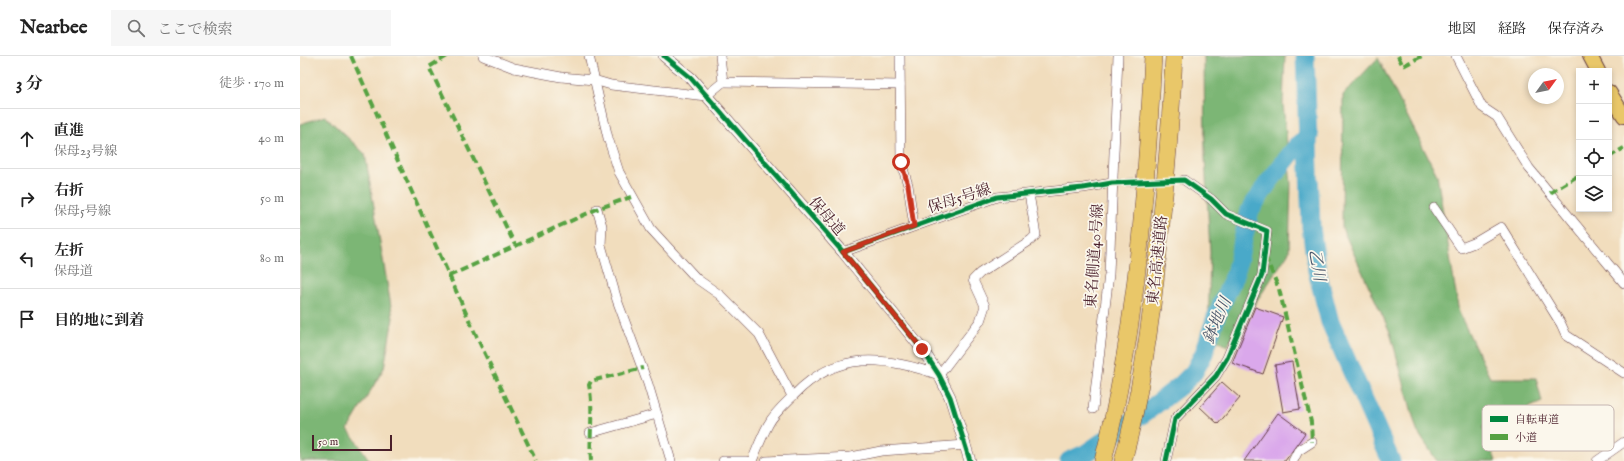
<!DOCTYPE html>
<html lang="ja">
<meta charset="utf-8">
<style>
body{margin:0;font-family:"IM FELL English","Noto Serif JP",serif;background:#f6f6f6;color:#222}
.controls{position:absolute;right:12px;top:12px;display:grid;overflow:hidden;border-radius:0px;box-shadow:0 2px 6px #0003}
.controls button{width:36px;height:36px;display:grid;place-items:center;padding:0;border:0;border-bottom:1px solid #e0e0e0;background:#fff;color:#222;font:20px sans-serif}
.compass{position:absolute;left:1228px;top:12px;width:36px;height:36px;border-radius:50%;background:#fff;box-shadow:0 2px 6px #0003;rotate:57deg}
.scale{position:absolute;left:12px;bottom:10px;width:80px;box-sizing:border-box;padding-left:4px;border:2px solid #4a1f2b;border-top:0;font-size:11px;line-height:14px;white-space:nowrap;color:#4a1f2b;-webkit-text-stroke:3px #fbf7ec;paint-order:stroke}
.stop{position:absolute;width:12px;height:12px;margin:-9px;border:3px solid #c8321e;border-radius:50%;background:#fff}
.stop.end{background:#c8321e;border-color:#fff;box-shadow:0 1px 4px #0008}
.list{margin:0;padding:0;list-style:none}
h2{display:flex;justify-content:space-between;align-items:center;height:52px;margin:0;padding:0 16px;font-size:17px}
h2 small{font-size:13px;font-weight:400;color:#767676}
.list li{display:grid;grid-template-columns:26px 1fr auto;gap:12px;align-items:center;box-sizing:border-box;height:60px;padding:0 16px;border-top:1px solid #e0e0e0}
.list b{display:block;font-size:15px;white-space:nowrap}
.list p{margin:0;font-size:13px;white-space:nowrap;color:#767676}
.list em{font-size:13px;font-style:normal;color:#767676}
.icon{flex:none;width:22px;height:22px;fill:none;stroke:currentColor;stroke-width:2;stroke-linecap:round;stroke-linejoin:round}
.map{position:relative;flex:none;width:1324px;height:405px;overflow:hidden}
header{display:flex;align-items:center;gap:24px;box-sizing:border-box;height:56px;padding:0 20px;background:#fff;border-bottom:1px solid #e0e0e0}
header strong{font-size:19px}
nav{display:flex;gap:22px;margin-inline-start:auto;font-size:14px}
.search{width:280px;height:36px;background:#f6f6f6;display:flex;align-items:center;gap:10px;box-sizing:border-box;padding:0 14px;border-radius:0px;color:#767676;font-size:15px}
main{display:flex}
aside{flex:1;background:#fff}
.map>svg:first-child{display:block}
.forest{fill:#7cb674;stroke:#636a50}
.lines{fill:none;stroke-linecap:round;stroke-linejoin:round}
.river{stroke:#4aa9c9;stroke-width:19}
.building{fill:#daa8eb}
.minor-tunnel{stroke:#d0b7a0;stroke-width:9;stroke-dasharray:9 4.5;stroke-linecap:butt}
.minor-casing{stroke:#633c41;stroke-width:10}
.tertiary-casing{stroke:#633c41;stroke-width:12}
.primary-casing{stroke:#633c41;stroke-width:16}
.motorway-casing{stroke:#633c41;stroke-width:18}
.minor{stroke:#fff;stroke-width:9}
.tertiary{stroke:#fff;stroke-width:11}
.primary{stroke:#e9c769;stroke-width:14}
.motorway{stroke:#e9c769;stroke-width:17}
.quiet{stroke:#56a243;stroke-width:4;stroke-dasharray:8 4;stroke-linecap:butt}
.cycleway-casing{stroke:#fbf7ec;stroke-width:8}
.cycleway{stroke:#00873e;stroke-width:5}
.route{stroke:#c8321e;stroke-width:5}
.labels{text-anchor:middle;stroke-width:3.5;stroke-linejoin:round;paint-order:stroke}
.street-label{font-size:15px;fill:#4a1f2b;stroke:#fbf7ec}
.water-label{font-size:16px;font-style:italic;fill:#4a566a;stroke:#fbf7ec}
.key{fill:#fbf7ec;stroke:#c6b6b2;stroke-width:1}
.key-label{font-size:11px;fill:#4a1f2b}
</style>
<header>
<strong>Nearbee</strong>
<div class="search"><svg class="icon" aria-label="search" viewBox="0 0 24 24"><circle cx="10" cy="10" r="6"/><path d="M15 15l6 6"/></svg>ここで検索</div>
<nav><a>地図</a><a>経路</a><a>保存済み</a></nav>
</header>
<main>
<aside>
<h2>3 分<small>徒歩 · 170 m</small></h2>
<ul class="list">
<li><svg class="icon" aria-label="ahead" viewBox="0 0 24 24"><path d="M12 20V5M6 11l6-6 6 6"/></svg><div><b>直進</b><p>保母23号線</p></div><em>40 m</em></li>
<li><svg class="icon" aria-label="right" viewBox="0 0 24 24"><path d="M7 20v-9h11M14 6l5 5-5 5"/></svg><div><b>右折</b><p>保母5号線</p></div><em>50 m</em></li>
<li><svg class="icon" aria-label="left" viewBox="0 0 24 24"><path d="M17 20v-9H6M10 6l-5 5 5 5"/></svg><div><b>左折</b><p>保母道</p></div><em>80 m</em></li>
<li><svg class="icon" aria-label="arrive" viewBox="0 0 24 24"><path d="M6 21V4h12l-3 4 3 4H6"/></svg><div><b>目的地に到着</b></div></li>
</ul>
</aside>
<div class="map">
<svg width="1324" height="405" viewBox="0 0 1324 405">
<rect width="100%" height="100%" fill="#fbf7ec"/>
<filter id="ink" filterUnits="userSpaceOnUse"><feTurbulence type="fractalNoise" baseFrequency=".025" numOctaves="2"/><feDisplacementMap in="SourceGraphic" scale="8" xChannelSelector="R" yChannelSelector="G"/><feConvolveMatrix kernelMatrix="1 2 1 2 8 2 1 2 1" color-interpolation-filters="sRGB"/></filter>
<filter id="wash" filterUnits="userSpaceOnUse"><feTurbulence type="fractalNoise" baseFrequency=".012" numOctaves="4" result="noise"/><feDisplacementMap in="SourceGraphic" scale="16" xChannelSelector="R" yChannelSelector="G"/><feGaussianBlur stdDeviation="0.9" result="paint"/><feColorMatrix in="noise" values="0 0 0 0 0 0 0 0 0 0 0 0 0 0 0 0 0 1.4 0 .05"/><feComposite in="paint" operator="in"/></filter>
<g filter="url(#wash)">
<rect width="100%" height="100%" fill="#f1ddbd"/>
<g class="forest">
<polygon points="904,0 985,0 983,48 991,128 989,196 927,290 908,278 910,196 905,102"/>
<polygon points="1078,2 1137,119 1159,257 1190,322 1236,322 1242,346 1183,371 1196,405 1137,405 1117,375 1090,276 1042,172 1043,39"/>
<polygon points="25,60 65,98 93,262 84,312 48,373 70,405 0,405 0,68"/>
</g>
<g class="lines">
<g class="river">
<polyline points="1005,0 1011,171 1017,215 1030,266 1091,405"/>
<polyline points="769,405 785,398 850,353 881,329 894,316 904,297 916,261 935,218 950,154 968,127 997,90 1009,81"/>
</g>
</g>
<g id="blocks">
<g class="building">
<polygon points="955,251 983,261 963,318 932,307"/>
<polygon points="992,306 1000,353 983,356 975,309"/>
<polygon points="922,326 940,342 918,368 900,351"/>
<polygon points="978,357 1005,377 985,405 944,405"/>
</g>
</g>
</g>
<g filter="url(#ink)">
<use href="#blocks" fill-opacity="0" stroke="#633c41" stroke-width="1"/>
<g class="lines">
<polyline class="minor-tunnel" points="812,127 884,124"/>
<g class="minor-casing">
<g id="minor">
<polyline points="183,0 214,12 261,21 294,24 311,29 406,40 423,26 420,0"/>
<polyline points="289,0 308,82 319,116 351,173 397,223 420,239 459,278 492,340"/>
<polyline points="600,0 601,106 608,129 614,170"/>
<polyline points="1156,0 1182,51 1197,61 1229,112 1324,227"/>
<polyline points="423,26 600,29"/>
<polyline points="1134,152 1161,192 1174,187 1201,171 1261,268 1266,279 1324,317"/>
<polyline points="297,153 302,170 301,189 317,244 348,328 371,405"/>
<polyline points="543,196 697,141 783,132 812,127"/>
<polyline points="793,353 809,218 818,0"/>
<polyline points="290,377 357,358"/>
<polyline points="423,405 446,405"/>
<path d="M452 405C457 393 462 380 468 369 474 357 485 348 494 339 537 294 585 300 639 319L680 265 685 250 673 224 680 217 731 184 736 179 729 138"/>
<polyline points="466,405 551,401"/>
<polyline points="547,405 551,401 581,395 666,389"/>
<polyline points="866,405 875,363 916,320 927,302 962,219 967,175 926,158 911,143 884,124"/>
<polyline points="993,405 998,395 1012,386"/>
<polyline points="1297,405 1324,386"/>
</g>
</g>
<g class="tertiary-casing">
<polyline id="tertiary" points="364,0 391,22 543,196 622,293 639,319 650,341 670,405"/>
</g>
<g class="primary-casing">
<g id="primary">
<polyline points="1290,0 1298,15"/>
<polyline points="1309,36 1324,60"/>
</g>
</g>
<g class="motorway-casing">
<g id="motorway">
<path d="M803 405C837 272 846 136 853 0"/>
<path d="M823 405C842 334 852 260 859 187 866 125 871 63 874 0"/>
</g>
</g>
<use href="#minor" class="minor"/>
<use href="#tertiary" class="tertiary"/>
<use href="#primary" class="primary"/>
<use href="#motorway" class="motorway"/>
<g class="quiet">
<polyline points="51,0 174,275 236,405"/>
<polyline points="147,0 129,11 215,189"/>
<polyline points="1098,0 1103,10 1122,0"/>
<polyline points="1309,101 1324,92"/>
<polyline points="1250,137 1279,119"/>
<polyline points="965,200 979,233 1011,366 1012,386"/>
<polyline points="149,220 297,153 331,141"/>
<path d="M291 405C289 379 294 354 289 329L291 325 343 312"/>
</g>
<g class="cycleway-casing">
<g id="cycleway">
<polyline points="364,0 391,22 543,196 622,293 639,319 650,341 670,405"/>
<polyline points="543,196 697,141 783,132 812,127 884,124 911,143 926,158 967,175 962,219 927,302 916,320 875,363 866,405"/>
</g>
</g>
<use href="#cycleway" class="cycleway"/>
</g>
</g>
<g class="lines" filter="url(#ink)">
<polyline class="route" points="601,106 608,129 614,170 543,196 622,293"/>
</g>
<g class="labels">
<g class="street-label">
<text transform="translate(659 142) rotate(-18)" y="5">保母5号線</text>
<text transform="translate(527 160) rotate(49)" y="5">保母道</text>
<text transform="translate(794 200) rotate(-86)" y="5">東名側道40号線</text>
<text transform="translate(857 204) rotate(-84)" y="5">東名高速道路</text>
</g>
<g class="water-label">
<text transform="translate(1018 209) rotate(80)" y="6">乙川</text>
<text transform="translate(916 264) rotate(-67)" y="6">鉢地川</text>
</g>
</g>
<rect x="1182" y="349" width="132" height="46" rx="6" class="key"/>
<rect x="1190" y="360" width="18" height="6" fill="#00873e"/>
<rect x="1190" y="378" width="18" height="6" fill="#56a243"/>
<g class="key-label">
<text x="1215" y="367">自転車道</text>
<text x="1215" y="385">小道</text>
</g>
</svg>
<div class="controls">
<button>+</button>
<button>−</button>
<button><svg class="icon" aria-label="locate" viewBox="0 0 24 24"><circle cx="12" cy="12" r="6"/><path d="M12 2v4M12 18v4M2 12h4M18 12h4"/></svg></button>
<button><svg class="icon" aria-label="layers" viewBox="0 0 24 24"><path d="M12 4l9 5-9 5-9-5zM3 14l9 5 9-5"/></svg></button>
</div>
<svg class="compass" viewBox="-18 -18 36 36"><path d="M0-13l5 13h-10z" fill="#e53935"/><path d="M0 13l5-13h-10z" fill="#767676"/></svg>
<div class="scale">50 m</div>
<div class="stop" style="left:601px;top:106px"></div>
<div class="stop end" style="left:622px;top:293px"></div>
</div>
</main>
